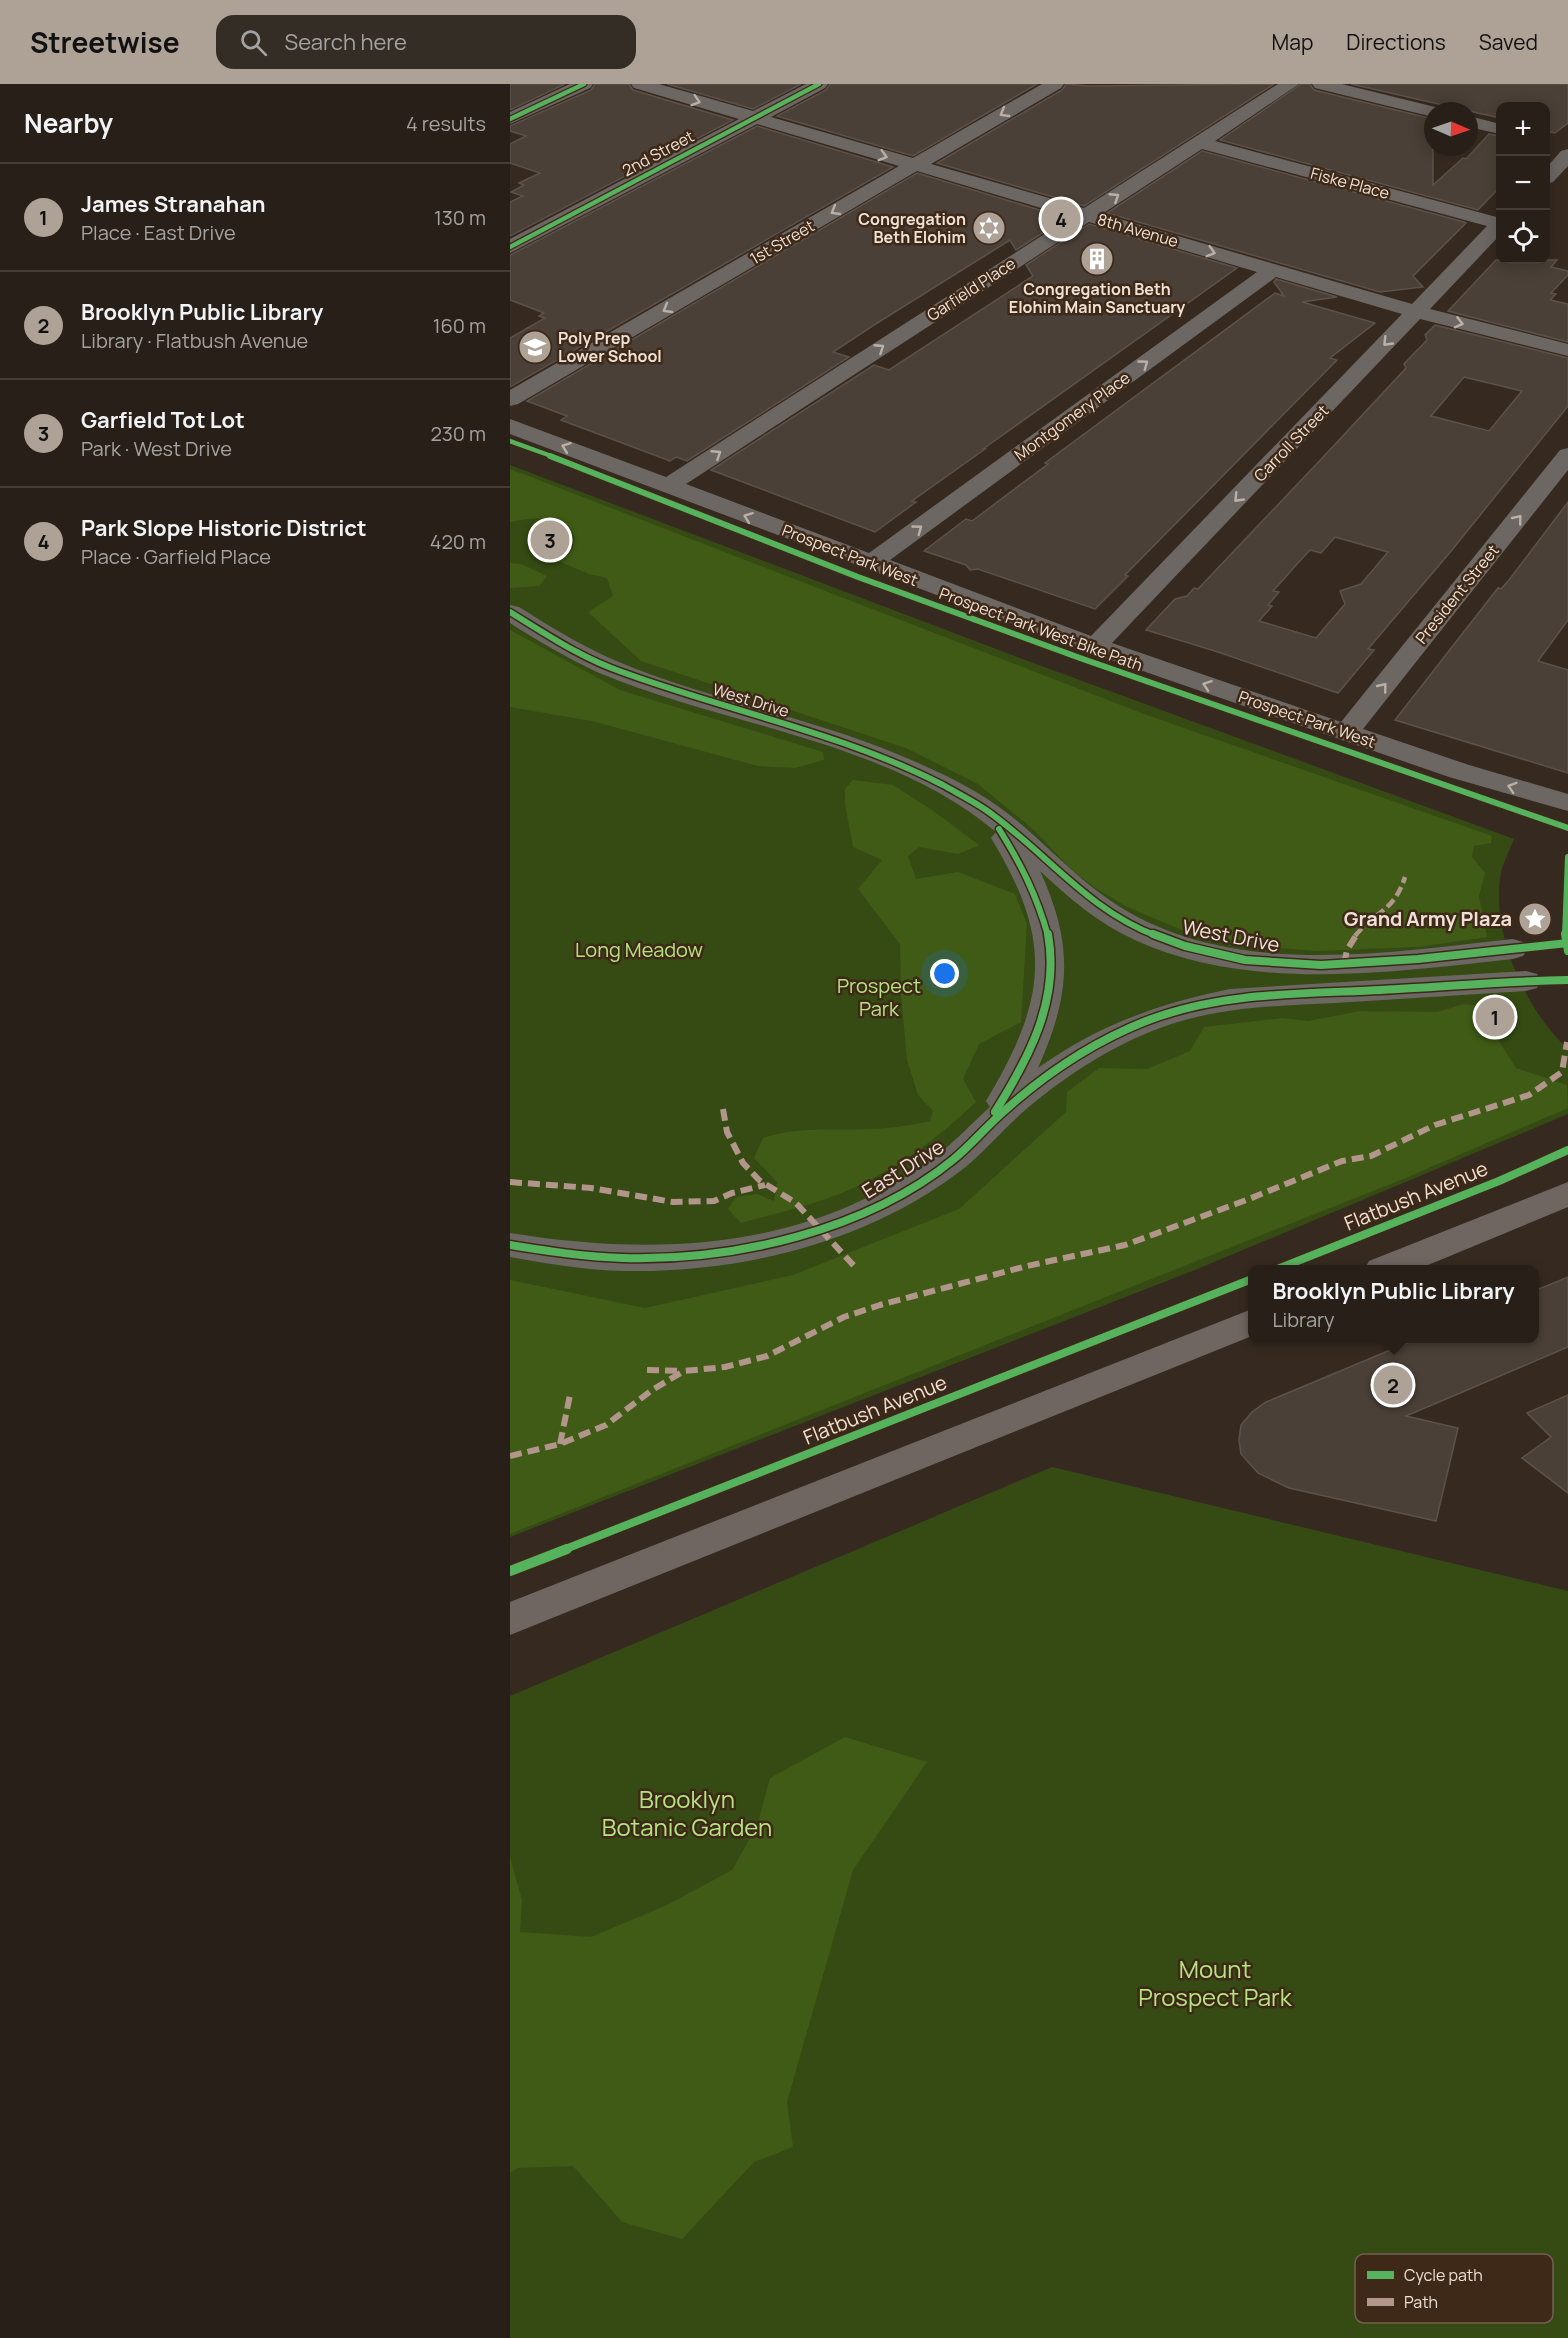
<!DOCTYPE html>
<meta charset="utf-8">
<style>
body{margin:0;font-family:Manrope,sans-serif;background:#342d25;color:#f1f3f6}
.controls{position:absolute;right:18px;top:18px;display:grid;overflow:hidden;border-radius:12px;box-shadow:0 3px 15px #0003}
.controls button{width:54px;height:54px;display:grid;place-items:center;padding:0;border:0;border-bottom:2px solid #443e37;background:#282018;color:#f1f3f6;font:30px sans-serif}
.compass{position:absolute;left:914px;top:18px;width:54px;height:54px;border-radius:50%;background:#282018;box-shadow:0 3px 15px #0003;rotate:92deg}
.you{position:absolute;left:435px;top:890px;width:21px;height:21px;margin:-15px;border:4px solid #fff;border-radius:50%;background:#1a73e8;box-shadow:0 0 0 9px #1a73e833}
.badge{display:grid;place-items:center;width:39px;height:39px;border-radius:50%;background:#aea196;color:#111;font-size:20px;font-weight:700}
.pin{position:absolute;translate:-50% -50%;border:3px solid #fff;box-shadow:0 2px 6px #0006}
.popup{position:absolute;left:738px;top:1181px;width:291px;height:78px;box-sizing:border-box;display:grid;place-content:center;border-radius:12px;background:#282018;filter:drop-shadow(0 2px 4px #0005);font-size:20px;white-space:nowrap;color:#a5a3a2}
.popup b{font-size:22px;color:#f1f3f6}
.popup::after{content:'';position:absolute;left:50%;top:100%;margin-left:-12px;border:12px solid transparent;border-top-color:#282018}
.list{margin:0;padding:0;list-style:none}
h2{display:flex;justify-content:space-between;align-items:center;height:78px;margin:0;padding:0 24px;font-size:26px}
h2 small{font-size:20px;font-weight:400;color:#a5a3a2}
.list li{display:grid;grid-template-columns:39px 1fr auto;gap:18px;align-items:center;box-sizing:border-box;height:108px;padding:0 24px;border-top:2px solid #443e37}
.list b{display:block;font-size:22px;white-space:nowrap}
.list p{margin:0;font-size:20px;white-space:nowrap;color:#a5a3a2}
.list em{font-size:20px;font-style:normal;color:#a5a3a2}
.icon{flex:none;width:33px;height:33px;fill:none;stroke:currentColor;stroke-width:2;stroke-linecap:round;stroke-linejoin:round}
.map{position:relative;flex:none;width:1058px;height:2254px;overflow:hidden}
header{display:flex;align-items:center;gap:36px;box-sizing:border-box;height:84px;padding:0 30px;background:#aea196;color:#111}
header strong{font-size:28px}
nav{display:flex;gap:33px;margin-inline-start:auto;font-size:21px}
.search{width:420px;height:54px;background:#342d25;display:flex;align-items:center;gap:15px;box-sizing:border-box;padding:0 21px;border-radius:18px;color:#a5a3a2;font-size:22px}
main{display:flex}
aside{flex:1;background:#282018}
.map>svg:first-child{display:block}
.green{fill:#354b13}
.forest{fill:#405b16}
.building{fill:#4a4037;stroke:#5d524a;stroke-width:1.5;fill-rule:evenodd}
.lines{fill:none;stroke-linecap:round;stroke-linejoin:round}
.minor{fill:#6d6764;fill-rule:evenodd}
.major{fill:#6f6661;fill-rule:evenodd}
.quiet-far1{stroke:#b2968c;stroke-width:4.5;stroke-dasharray:10 4.5;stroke-linecap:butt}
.quiet{stroke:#b2968c;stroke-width:6;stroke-dasharray:12 6;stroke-linecap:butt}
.cycleway-far3-casing{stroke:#3e2918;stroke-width:7}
.cycleway-far2-casing{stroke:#3e2918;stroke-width:9}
.cycleway-far1-casing{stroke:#3e2918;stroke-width:11}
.cycleway-casing{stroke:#3e2918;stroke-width:14}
.cycleway-far3{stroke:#56b35d;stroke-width:4.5}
.cycleway-far2{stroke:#56b35d;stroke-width:6}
.cycleway-far1{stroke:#56b35d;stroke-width:8}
.cycleway{stroke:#56b35d;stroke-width:10}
.oneway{stroke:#bbb0a8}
.labels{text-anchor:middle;stroke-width:5;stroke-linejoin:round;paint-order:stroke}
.far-street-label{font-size:16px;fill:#efe1d6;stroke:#3e2918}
.far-poi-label{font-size:16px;font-weight:bold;fill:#efe1d6;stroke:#3e2918;text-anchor:end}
.poi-label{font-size:20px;font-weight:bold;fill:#efe1d6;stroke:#3e2918;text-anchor:end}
.street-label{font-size:20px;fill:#efe1d6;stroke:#3e2918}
.park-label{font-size:20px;fill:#b3e57f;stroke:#3e2918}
.near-park-label{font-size:24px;fill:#b3e57f;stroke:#3e2918}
.key{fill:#3e2918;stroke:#736051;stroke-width:1.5}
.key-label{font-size:16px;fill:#efe1d6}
</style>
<header>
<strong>Streetwise</strong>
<div class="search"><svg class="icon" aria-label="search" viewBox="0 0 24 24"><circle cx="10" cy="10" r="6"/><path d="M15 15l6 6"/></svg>Search here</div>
<nav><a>Map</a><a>Directions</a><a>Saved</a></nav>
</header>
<main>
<aside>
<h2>Nearby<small>4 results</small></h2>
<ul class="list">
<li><span class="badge">1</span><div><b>James Stranahan</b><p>Place · East Drive</p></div><em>130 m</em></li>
<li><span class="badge">2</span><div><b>Brooklyn Public Library</b><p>Library · Flatbush Avenue</p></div><em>160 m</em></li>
<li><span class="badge">3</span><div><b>Garfield Tot Lot</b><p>Park · West Drive</p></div><em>230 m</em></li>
<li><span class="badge">4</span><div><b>Park Slope Historic District</b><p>Place · Garfield Place</p></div><em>420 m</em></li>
</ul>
</aside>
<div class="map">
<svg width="1058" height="2254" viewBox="0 0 1058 2254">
<rect width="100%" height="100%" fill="#362a20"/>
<g class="green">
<path d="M0 381 526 580 1004 755C999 767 992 781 990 794 982 851 1016 927 1058 965V1030L690 1184 0 1453Z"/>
<polygon points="542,1383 1058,1507 1058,2254 0,2254 0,1612"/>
</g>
<g class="forest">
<path d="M0 385 634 630 982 752 981 759 964 762 962 773 975 789 969 812 977 853 908 863 807 867 732 861 684 851 617 823 584 803 561 785 525 747 468 700 396 664 131 577 78 528 103 512 97 494 79 490 48 477 63 463 65 453C54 430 20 433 0 438Z"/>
<polygon points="0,479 11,480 37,492 29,502 0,504"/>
<polygon points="0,546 110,606 313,668 314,676 285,684 248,682 82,637 0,623"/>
<path d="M343 696 383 701 422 726 469 761 448 770 409 763 398 772 406 795 448 788 505 810 517 840 511 938 469 960 453 995 466 1018C431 1051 394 1080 350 1101 313 1119 271 1128 231 1139L218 1125 226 1113 247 1110 264 1117 267 1098 244 1074 253 1054C289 1042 323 1047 360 1045 380 1045 401 1041 420 1037L423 1027 408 1011 397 976 391 910 390 860 348 805 372 776 343 763 335 720V705Z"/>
<polygon points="954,920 983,923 981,945 1006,984 1057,1001 1058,1024 893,1095 0,1450 0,1196 135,1224 283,1191 449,1125 556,1028 557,1008 589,984 637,985 680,967 694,943 772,934 798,937 850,927 927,928"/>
<polygon points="335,1653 417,1678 343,1786 277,2018 283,2063 244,2078 172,2155 112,2138 63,2082 8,2084 0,2089 0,1773 12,1816 10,1848 81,1853 157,1821 222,1786 247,1742 260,1694"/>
</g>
<g class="building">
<polygon points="0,0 55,0 0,26"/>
<polygon points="85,0 119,0 123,6 223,36 0,152 0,118 13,112 1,108 14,101 9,99 30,89 0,79 0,60 16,52 0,47 0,42 81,6"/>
<polygon points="157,0 291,0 243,25"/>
<polygon points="320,0 527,0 403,72 267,32 316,6"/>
<polygon points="556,0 578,2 764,0 574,122 427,79 552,6"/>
<polygon points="791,0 800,0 804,6 923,35 923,101 953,74 956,75 979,50 990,52 990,103 968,126 710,56"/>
<polygon points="841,0 1058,0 1058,39 1045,49 1035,47 1035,22 990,22 990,34"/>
<polygon points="247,42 383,83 0,303 0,254 35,234 29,232 34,229 0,216 0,171"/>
<polygon points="692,67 954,138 956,139 903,192 913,203 870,208 597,129"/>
<polygon points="407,89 556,134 506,166 500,156 364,241 323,268 339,273 177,377 166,373 160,377 51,336 57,332 17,317"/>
<polygon points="579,140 727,184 473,365 475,365 402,417 406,418 365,448 201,386 364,281 379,286 523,192 516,181"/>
<polygon points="986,176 1047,176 1041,183 1058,187 1058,191 1041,209 1046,210 1040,216 1058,220 1058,258 938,227"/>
<polygon points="766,195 827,213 792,218 865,239 820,274 827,276 615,491 618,492 585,525 468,485 460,486 456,481 414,467 456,435 462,437 538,380 535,379 765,209 774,212 764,198"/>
<path d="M925 241 1058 274V322L942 466 858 565 864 566 828 609 708 568 636 546 665 515 677 512 684 504 688 505 816 370 896 284 894 280 917 256 915 251ZM954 293 1012 307 979 347 921 332ZM825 453 878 468 851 500 830 507 835 520 806 554 749 537 762 522 758 521 769 508 763 507 788 479 800 466 811 469Z"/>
<polygon points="1058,418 1058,536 1028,577 1058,586 1058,689 885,636 988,504 991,505 999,496"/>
<polygon points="1058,1193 1058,1263 896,1332 948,1344 926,1437 779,1404 748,1389 731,1370 729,1356 731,1341 742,1328 756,1318 909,1254 1024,1254 1024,1207"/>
<polygon points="1058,1311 1058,1409 1012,1374 1041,1353 1017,1329"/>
</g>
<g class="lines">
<g class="minor">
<polygon points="60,0 83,0 80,4 0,40 0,28"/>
<path d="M121 0H149L243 27 296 0H318L315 4 261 33 403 74 532 0H554L551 4 421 80 574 124 768 0H789L705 57 990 134V151L920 225 1058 260V272L910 235 602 559 831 638 1050 366 1058 364V386L853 645 959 681 1058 710V727L939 693 575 567 0 350V335L156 393 561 133 407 87 8 320 0 322V306L389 82 247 40 0 169V155L229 35 124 4ZM692 65 977 142 902 220 592 130ZM579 138 747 188 359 469 176 400ZM766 193 892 230 581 552 380 476Z"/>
<polygon points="802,0 832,0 929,24 931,27 923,27 923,33 805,4"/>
<polygon points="959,32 990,40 990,50 959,43"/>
<polygon points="1058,65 1058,82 1043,98 1036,100 1036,84 1051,67"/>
<path d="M0 521 9 523C39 542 70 561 104 576 195 615 295 632 387 670 428 687 467 705 501 732 535 759 565 793 601 817 717 896 872 869 1003 855L1013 858 1018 865 1013 872 1003 875C882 888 740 909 625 856 589 840 559 814 530 787 564 861 561 910 528 984 586 942 650 919 720 905L1016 887 1027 890 1031 897 1027 904 1016 907C952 911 889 915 825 919 762 922 701 923 642 947 595 966 551 995 513 1028 491 1047 473 1070 449 1088 355 1159 231 1189 114 1187 76 1186 38 1180 0 1173V1149C150 1173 299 1166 426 1072 446 1057 462 1039 480 1023L476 1017C537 915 544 857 481 754L486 748C375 655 216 643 87 588 57 574 28 557 0 539Z"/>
</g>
<g class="major">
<polygon points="1058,1098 1058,1123 906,1186 854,1186 859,1177"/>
<polygon points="742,1225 742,1252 0,1551 0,1518"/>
</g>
<path class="quiet-far1" d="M845 852C865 827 884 828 895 793"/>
<g class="quiet">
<polyline points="834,880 837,866 847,850"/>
<polyline points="213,1025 217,1048 233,1079 249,1096 286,1119 345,1183"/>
<polyline points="0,1098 81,1104 163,1118 204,1117 222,1109 255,1101"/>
<polyline points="137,1286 173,1287"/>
<polyline points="50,1360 60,1311"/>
<polyline points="0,1372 50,1360 96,1341 142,1306 174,1287 215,1283 257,1272 334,1233 370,1221 517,1182 615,1161 739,1115 832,1077 861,1072 925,1041 1019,1011 1052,988 1057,958"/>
</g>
<g class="cycleway-far3-casing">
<g id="cycleway-far3">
<polyline points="0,35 74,0"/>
<polyline points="0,163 309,0"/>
<polyline points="0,357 44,373"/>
</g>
</g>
<g class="cycleway-far2-casing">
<g id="cycleway-far2">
<polyline points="40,372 348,493 570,574 1058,744"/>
<path d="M0 528C36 550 71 574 112 588 218 627 332 649 433 701 447 709 463 717 476 726 535 767 577 826 647 852"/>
<path d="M489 745C511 780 527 812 538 852"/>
<polyline points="1055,852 1058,773"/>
</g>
</g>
<g class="cycleway-far1-casing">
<g id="cycleway-far1">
<polyline points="643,850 675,862 735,876 811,881 908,875 1058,859"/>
<polyline points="1055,850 1058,867"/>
<path d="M485 1028C519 974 550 916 538 850"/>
<path d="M0 1161C37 1167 75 1173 113 1174 224 1177 356 1147 444 1075 461 1061 476 1043 493 1028 535 990 583 958 636 937 711 908 791 910 871 906 933 903 995 897 1058 896"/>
<polyline points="765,1186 989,1097 1058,1066"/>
<polyline points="53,1466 742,1195"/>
</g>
</g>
<g class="cycleway-casing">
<polyline id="cycleway" points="0,1487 57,1465"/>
</g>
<use href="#cycleway-far3" class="cycleway-far3"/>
<use href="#cycleway-far2" class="cycleway-far2"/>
<use href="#cycleway-far1" class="cycleway-far1"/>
<use href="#cycleway" class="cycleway"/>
</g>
<defs><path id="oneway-chevron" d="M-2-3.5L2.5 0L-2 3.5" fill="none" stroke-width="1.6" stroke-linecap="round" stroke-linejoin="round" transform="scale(1.5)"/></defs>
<g class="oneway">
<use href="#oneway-chevron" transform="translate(186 17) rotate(17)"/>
<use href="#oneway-chevron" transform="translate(494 29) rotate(150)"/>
<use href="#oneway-chevron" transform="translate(373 72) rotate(16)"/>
<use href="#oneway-chevron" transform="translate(605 113) rotate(-33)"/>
<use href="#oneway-chevron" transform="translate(325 127) rotate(150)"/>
<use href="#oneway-chevron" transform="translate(701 168) rotate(16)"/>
<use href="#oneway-chevron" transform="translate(157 225) rotate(150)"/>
<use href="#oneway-chevron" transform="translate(949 239) rotate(14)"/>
<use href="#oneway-chevron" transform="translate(877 258) rotate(134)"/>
<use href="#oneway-chevron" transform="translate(370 264) rotate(-33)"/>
<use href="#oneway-chevron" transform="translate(634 280) rotate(-36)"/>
<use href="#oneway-chevron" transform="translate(56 363) rotate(-159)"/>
<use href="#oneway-chevron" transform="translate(207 370) rotate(-33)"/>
<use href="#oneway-chevron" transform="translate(728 414) rotate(134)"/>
<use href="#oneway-chevron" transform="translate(238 433) rotate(-159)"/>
<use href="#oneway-chevron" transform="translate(1008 435) rotate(-51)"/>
<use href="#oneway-chevron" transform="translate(408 445) rotate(-36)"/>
<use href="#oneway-chevron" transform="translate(697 601) rotate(-161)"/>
<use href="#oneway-chevron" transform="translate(873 603) rotate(-51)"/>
<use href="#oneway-chevron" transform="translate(1002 703) rotate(-162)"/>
</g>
<defs>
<g id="synagogue-disc" transform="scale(1.725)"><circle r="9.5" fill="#aea196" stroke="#3e2918"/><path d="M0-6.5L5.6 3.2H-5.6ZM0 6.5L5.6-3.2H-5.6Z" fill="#fff"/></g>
<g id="building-disc" transform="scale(1.725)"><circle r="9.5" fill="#aea196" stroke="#3e2918"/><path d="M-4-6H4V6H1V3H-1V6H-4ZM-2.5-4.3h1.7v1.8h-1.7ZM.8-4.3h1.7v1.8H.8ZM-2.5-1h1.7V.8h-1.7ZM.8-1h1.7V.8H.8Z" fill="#fff"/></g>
<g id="school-disc" transform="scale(1.725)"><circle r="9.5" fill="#aea196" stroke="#3e2918"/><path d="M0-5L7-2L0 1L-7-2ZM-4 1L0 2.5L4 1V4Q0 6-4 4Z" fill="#fff"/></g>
<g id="sight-disc" transform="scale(1.725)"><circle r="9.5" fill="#aea196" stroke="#3e2918"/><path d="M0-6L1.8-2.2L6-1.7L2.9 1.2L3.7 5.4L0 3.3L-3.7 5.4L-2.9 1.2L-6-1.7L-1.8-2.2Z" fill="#fff"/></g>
</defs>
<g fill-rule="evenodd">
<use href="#synagogue-disc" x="479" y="144"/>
<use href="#building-disc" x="587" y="175"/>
<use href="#school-disc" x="25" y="263"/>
<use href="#sight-disc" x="1025" y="835"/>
</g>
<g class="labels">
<g class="far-street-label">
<text transform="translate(148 69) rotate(-28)" y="6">2nd Street</text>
<text transform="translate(840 99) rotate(15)" y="6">Fiske Place</text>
<text transform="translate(628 146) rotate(16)" y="6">8th Avenue</text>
<text transform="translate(272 158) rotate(-30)" y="6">1st Street</text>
<text transform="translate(461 205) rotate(-33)" y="6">Garfield Place</text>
<text transform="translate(562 332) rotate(-36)" y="6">Montgomery Place</text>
<text transform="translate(781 359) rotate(-46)" y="6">Carroll Street</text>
<text transform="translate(340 471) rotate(21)" y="6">Prospect Park West</text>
<text transform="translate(947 510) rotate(-51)" y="6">President Street</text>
<text transform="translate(531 545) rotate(20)" y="6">Prospect Park West Bike Path</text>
<text transform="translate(241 616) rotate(17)" y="6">West Drive</text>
<text transform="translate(797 635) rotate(19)" y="6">Prospect Park West</text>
</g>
<g class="far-poi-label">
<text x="456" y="141">Congregation<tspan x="456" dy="18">Beth Elohim</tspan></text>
<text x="587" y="211" text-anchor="middle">Congregation Beth<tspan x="587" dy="18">Elohim Main Sanctuary</tspan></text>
<text x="48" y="260" text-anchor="start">Poly Prep<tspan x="48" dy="18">Lower School</tspan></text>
</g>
<g class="poi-label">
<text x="1002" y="842">Grand Army Plaza</text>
</g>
<g class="street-label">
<text transform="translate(721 852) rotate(11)" y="7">West Drive</text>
<text transform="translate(393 1085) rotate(-32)" y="7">East Drive</text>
<text transform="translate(906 1112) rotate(-22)" y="7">Flatbush Avenue</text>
<text transform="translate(365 1326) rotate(-22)" y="7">Flatbush Avenue</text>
</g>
<g class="park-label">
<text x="129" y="873">Long Meadow</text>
<text x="369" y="909">Prospect<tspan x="369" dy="23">Park</tspan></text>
</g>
<g class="near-park-label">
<text x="177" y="1724">Brooklyn<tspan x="177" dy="28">Botanic Garden</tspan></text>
<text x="705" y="1894">Mount<tspan x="705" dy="28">Prospect Park</tspan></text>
</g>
</g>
<rect x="845" y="2170" width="198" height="69" rx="9" class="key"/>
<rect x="857" y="2187" width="27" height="8" fill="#56b35d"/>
<rect x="857" y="2214" width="27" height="8" fill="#b2968c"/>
<g class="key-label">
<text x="894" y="2197">Cycle path</text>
<text x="894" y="2224">Path</text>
</g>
</svg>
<div class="controls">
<button>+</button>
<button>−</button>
<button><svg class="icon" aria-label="locate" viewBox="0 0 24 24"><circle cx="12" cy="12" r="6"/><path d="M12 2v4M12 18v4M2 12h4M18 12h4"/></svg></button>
</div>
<svg class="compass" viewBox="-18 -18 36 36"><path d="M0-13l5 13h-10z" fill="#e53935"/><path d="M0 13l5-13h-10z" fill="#a5a3a2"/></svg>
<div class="you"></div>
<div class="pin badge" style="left:985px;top:933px">1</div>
<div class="pin badge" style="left:883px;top:1301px">2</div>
<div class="popup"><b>Brooklyn Public Library</b>Library</div>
<div class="pin badge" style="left:40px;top:456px">3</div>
<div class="pin badge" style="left:551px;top:135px">4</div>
</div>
</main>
